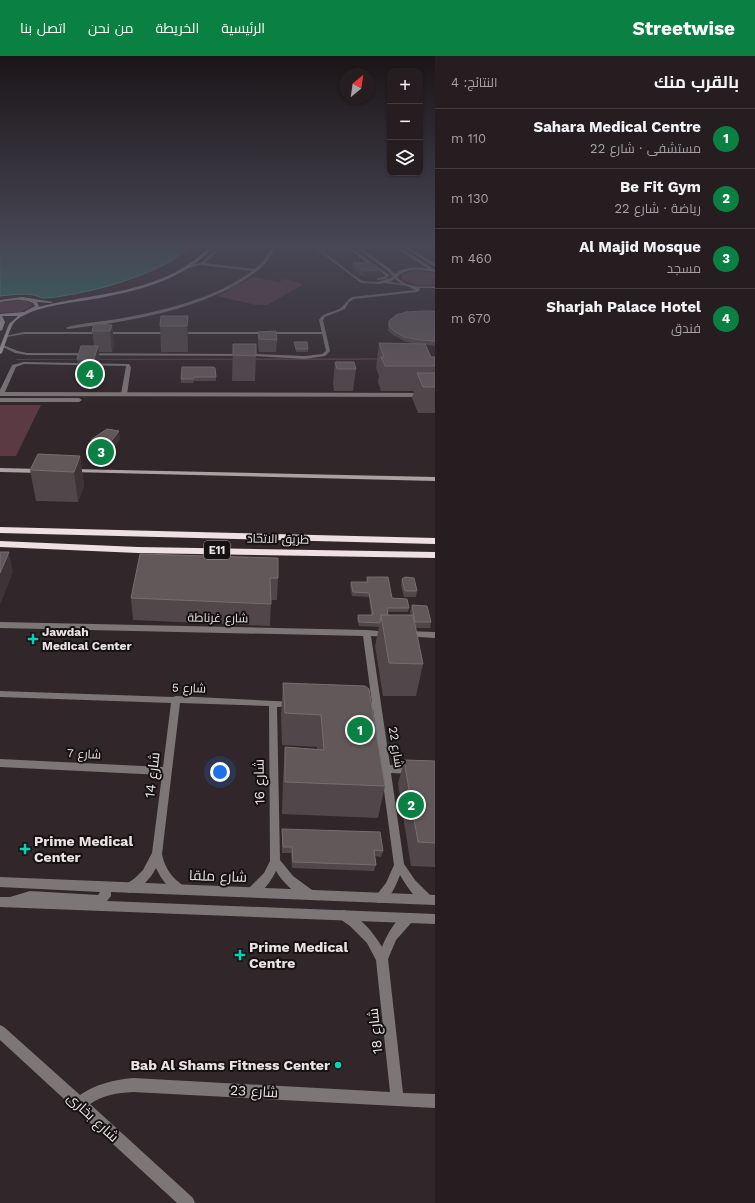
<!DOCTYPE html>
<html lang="ar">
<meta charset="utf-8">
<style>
body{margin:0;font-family:"Work Sans",Cairo,sans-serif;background:#312a2d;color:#f1f3f6;direction:rtl}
.controls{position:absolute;right:12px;top:12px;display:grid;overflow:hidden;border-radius:8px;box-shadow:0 1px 3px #0004}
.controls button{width:36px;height:36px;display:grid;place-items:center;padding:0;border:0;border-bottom:1px solid #423b3e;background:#251d20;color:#f1f3f6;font:20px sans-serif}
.compass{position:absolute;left:339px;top:12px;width:36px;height:36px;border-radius:50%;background:#251d20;box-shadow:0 1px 3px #0004;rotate:29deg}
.you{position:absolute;left:220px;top:716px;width:14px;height:14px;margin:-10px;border:3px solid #fff;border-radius:50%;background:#1a73e8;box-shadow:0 0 0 6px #1a73e833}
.badge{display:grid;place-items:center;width:26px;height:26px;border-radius:50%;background:#0b8043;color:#fff;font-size:13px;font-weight:700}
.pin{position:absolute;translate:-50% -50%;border:2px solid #fff;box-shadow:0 1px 4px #0006}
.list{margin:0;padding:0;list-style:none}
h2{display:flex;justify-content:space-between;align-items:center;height:52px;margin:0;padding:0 16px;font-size:17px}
h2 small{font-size:13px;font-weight:400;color:#a3a2a5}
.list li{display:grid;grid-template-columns:26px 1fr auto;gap:12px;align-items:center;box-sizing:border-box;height:60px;padding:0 16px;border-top:1px solid #423b3e}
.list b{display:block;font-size:15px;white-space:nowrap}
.list p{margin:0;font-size:13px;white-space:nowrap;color:#a3a2a5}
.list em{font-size:13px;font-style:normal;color:#a3a2a5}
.icon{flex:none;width:22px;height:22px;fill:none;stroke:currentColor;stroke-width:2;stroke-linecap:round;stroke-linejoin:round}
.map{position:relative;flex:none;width:435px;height:1147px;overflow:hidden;direction:ltr}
header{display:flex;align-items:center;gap:24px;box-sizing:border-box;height:56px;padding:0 20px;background:#0b8043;color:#fff}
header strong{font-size:19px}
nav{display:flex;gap:22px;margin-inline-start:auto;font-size:14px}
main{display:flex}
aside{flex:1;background:#251d20}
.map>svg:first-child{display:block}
.green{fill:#5c3a43}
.water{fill:#267969;stroke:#61998e}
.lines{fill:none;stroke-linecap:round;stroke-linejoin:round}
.minor{fill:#7c7677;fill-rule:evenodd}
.tertiary{fill:#7c7677;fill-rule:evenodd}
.secondary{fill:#aaa1a3;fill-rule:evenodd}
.motorway{fill:#eee0e3;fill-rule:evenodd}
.wall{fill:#51474a}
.shaded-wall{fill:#3e3336}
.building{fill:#62585a;stroke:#776d70}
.poi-dot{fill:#00d5b7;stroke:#161213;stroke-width:1.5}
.labels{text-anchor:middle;stroke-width:4;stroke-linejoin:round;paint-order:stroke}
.shield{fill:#161213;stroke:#aaa4a5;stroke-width:1}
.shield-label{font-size:11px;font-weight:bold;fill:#eae3e4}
.street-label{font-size:12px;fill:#eae3e4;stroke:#161213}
.poi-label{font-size:12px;font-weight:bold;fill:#eae3e4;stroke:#161213;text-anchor:start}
.near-street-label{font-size:14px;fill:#eae3e4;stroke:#161213}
.near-poi-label{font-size:14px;font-weight:bold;fill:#eae3e4;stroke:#161213;text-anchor:start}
</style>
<header>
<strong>Streetwise</strong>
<nav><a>الرئيسية</a><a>الخريطة</a><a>من نحن</a><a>اتصل بنا</a></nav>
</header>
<main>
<aside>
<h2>بالقرب منك<small>النتائج: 4</small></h2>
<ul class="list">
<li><span class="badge">1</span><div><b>Sahara Medical Centre</b><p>مستشفى · شارع 22</p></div><em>110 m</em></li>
<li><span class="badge">2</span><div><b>Be Fit Gym</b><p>رياضة · شارع 22</p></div><em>130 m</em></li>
<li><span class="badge">3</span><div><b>Al Majid Mosque</b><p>مسجد</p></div><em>460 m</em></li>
<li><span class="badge">4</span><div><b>Sharjah Palace Hotel</b><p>فندق</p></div><em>670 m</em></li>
</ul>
</aside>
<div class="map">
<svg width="435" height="1147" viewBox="0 0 435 1147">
<rect width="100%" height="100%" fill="#31272a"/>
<g class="green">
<polygon points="414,215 435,217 435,229 415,229 401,223 402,218"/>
<polygon points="253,221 279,226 284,223 301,227 302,229 267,249 256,249 217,240"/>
<polygon points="6,244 24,244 31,248 32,250 21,256 0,257 0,246"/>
<polygon points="435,302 359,304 16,304 17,303"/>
<polygon points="0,349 41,349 16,400 0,400"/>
</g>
<path class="water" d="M0 190H191C162 219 85 239 45 242 40 242 38 240 34 239 23 237 10 239 0 240Z"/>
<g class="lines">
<g class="minor">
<path d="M210 190H212L217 196 205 207 254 213 261 208 273 190H277C272 197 268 205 263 210 216 252 129 266 68 273L66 272C73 268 106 265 117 263 163 255 214 243 252 215L200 209 183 214V212L202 206 213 196Z"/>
<path d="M312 190H317L320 193 346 192 344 190H349L389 219 386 223 377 224V222L384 221 385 219 349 194 323 195C330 200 358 224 364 225 376 227 385 225 395 220L396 222 390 226 411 229 409 230 385 227 380 228 361 227Z"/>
<polygon points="402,190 407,190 435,208 435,211"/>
<polygon points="24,276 324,276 326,277 324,278 24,278 7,281 5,280"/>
<polygon points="24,306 129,308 131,311 127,338 124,340 121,338 126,310 24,308 16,311 4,338 0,339 0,334 12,309"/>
<path d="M0 566 367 574 391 576 392 578 388 581 371 580 390 709 412 710 415 711 417 714 415 717 412 718 391 717 404 808 415 824 430 839 432 843 430 847 426 848C415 844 406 829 400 819 396 829 391 843 380 847L376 846 374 842 386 827 394 809 373 653 359 652 358 650 359 648 372 647 363 580 0 572Z"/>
<polygon points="406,575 435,576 435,582 403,580 402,578"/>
<path d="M0 635 173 641 176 640 295 646 296 648 295 650 277 651 280 804 293 820 312 834 314 838 312 842 308 843C295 838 283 827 276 815 271 825 263 837 253 841L249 840 247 836 249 832 264 817 270 805 269 650 180 647 162 798C164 808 168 816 176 824 180 827 183 829 185 833L184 836 180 838C169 834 161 823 156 812 150 824 141 832 129 837L125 835 124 832 125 829 135 822 143 814 152 797 162 719 0 711V703L163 711 171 647 0 641Z"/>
<path d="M344 854C360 860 373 876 382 891 387 879 396 861 408 857L412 858 414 862 412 866 396 884 388 903 403 1037 435 1038V1052L133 1036C117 1037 103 1039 90 1048L193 1142 195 1147H177L0 984V969L4 971 80 1039C96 1028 113 1024 133 1022L390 1036 376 904 367 887 350 870 340 863 338 859 340 855Z"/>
</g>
<g class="tertiary">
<path d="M353 190H358L390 213 395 218C405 210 418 211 429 213L393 190H398L435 214V216C423 214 406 211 397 221 406 232 422 231 435 230V232H419L420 234 417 236 354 243 349 246 345 253 325 261 323 264 330 295 325 300 305 303 252 300 27 299 15 297 1 290 3 289 18 295 27 297 252 298 305 300 322 298 326 295 319 264C324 255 335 257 342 251 346 247 347 244 352 241L415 234 397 225 388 215Z"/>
<polygon points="0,336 435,337 435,341 0,340"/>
<polygon points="0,342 79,342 82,344 79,346 0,346"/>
<polygon points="0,821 435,839 435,849 111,836 111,840 107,845 435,858 435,868 0,851 0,841 10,841 30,835 98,839 100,836 0,831"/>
</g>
<g class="secondary">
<path d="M210 190H214C186 222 145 233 105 241 82 246 27 249 13 268 9 275 5 289 2 297L0 298V291L9 268 18 260H2L5 266 2 274 0 275V258L24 256 35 250 33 247C22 242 11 244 0 246V244L22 241 53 246 51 247 37 246 39 250 38 251C97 236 165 238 210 190Z"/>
<polygon points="0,412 41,413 44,415 41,417 0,416"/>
<polygon points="73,413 435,421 435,425 71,416 70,415"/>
</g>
<g class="motorway">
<polygon points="0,471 435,482 435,488 0,477"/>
<polygon points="0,485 138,491 435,496 435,502 138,497 0,491"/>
</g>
</g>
<g class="wall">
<polygon points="353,207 380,219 363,221 353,213"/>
<polygon points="435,255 435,290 426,289 431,301 435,301 435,357 418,357 412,342 414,335 381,335 378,326 379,320 376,312 379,287 415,288 404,285 393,279 388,274 389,265"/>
<polygon points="188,260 188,296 161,296 160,270"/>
<polygon points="112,269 114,290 112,296 99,296 100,311 96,325 80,325 77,303 94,290 92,275"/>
<polygon points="258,276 277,284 276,296 259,296 258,288"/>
<polygon points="294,286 308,293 308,296 296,296"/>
<polygon points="233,288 256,300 255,325 232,325"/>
<polygon points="335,306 356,313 353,335 334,335 333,328"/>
<polygon points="215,312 216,325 194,325 193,327 181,327 181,323"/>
<polygon points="120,383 103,405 90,402 89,394"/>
<polygon points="80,400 84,430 78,446 36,445 30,414"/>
<polygon points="278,502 278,522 277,544 271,544 270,570 133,564 131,542"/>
<polygon points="367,521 392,542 409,552 408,556 388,556 388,559 411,559 410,555 412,549 431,566 430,572 415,572 423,608 416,640 383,640 375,590 379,571 359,570 357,563 358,559 371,559 369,541 352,540 350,530 351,526 366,526"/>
<polygon points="402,523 417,535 416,541 404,541 401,529"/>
<polygon points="283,627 365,630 385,730 378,762 282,758 283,724 285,691 317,693 317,691 282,689 281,659"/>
<polygon points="404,704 435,705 435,811 411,810 398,728"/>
<polygon points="282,773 383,795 381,801 375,800 376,809 374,815 292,812 291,797 282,797"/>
</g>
<g class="shaded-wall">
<polygon points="381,214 380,219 363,221 364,215"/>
<polygon points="188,260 188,296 187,270"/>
<polygon points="112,269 114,290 112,296 110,275"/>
<polygon points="98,290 100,311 96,325 94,303"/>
<polygon points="119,375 120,383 103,405 102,397"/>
<polygon points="80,400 84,430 78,446 74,416"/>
<polygon points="9,496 13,516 0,549 0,517"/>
</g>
<g class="building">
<polygon points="370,206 381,214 364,215 353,207"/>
<polygon points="424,255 435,255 435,285 421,284 404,281 394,275 389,270 389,265 396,259 406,256"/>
<polygon points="161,260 188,260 187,270 160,270"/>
<polygon points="94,268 112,269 110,275 92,275"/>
<polygon points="276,275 277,284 259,283 258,276"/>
<polygon points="294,286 307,286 308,293 296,293"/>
<polygon points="379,287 425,288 431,301 435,301 435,310 385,310 381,301 384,301"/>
<polygon points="233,288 256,288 256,300 233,299"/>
<polygon points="81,290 98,290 94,303 77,303"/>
<polygon points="335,306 354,306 356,313 337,313"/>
<polygon points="182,311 213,311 215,312 216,321 194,321 193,323 181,323"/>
<polygon points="417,317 435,317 435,331 423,331"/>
<polygon points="107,373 119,375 102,397 89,394 92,383"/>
<polygon points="38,398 80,400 74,416 30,414"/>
<polygon points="0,496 9,496 0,517"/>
<polygon points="140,498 278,502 278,522 270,522 271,548 131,542"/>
<polygon points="367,521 388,521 392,542 407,543 409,552 387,552 388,559 381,559 380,567 359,566 358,559 373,559 369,537 353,536 351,526 368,526"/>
<polygon points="405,521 414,522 417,535 405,535 402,523"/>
<polygon points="412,549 427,550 431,566 415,566"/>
<polygon points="381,559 413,559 423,608 389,607"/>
<polygon points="283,627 365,630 369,633 385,730 285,726 285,691 324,694 321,659 285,657"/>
<polygon points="404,704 435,705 435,787 418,786"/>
<polygon points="282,773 380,776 383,795 374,794 376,809 293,806 292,791 283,791"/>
</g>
<linearGradient id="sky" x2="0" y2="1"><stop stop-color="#1b1517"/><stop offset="0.54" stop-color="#484755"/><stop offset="1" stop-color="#484755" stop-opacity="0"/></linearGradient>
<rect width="435" height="351" fill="url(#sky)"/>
<g class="poi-dot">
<path d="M31 577h4v4h4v4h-4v4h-4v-4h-4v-4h4z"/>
<path d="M23 787h4v4h4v4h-4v4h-4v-4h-4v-4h4z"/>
<path d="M238 893h4v4h4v4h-4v4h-4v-4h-4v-4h4z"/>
<circle cx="338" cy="1009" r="4"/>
</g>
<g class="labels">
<rect class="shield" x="204" y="485" width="26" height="18" rx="3"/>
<g class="shield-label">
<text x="217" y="498">E11</text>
</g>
<g class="street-label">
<text transform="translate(278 483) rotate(1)" y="4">طريق الاتحاد</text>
<text transform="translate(218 562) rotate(1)" y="4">شارع غرناطة</text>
<text transform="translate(189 632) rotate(2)" y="4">شارع 5</text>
<text transform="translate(396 691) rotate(81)" y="4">شارع 22</text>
<text transform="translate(84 698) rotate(3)" y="4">شارع 7</text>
</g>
<g class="poi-label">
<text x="42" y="580">Jawdah<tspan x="42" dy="14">Medical Center</tspan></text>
</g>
<g class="near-street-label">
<text transform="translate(152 719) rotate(-83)" y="5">شارع 14</text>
<text transform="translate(259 726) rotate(-91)" y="5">شارع 16</text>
<text transform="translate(218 820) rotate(2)" y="5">شارع ملقا</text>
<text transform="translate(375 975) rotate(-96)" y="5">شارع 18</text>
<text transform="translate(254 1035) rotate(3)" y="5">شارع 23</text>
<text transform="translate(93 1061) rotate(43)" y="5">شارع بخارى</text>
</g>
<g class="near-poi-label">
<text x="34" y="790">Prime Medical<tspan x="34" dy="16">Center</tspan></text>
<text x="249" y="896">Prime Medical<tspan x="249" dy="16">Centre</tspan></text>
<text x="330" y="1014" text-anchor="end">Bab Al Shams Fitness Center</text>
</g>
</g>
</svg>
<div class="controls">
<button>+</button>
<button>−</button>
<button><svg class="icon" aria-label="layers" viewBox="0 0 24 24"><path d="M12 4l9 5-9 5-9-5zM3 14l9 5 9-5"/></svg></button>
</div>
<svg class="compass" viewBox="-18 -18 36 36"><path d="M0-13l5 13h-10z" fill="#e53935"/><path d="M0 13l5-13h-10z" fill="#a3a2a5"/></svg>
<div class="you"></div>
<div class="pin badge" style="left:360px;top:674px">1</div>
<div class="pin badge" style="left:411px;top:749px">2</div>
<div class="pin badge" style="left:101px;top:396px">3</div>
<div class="pin badge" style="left:90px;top:318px">4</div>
</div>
</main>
